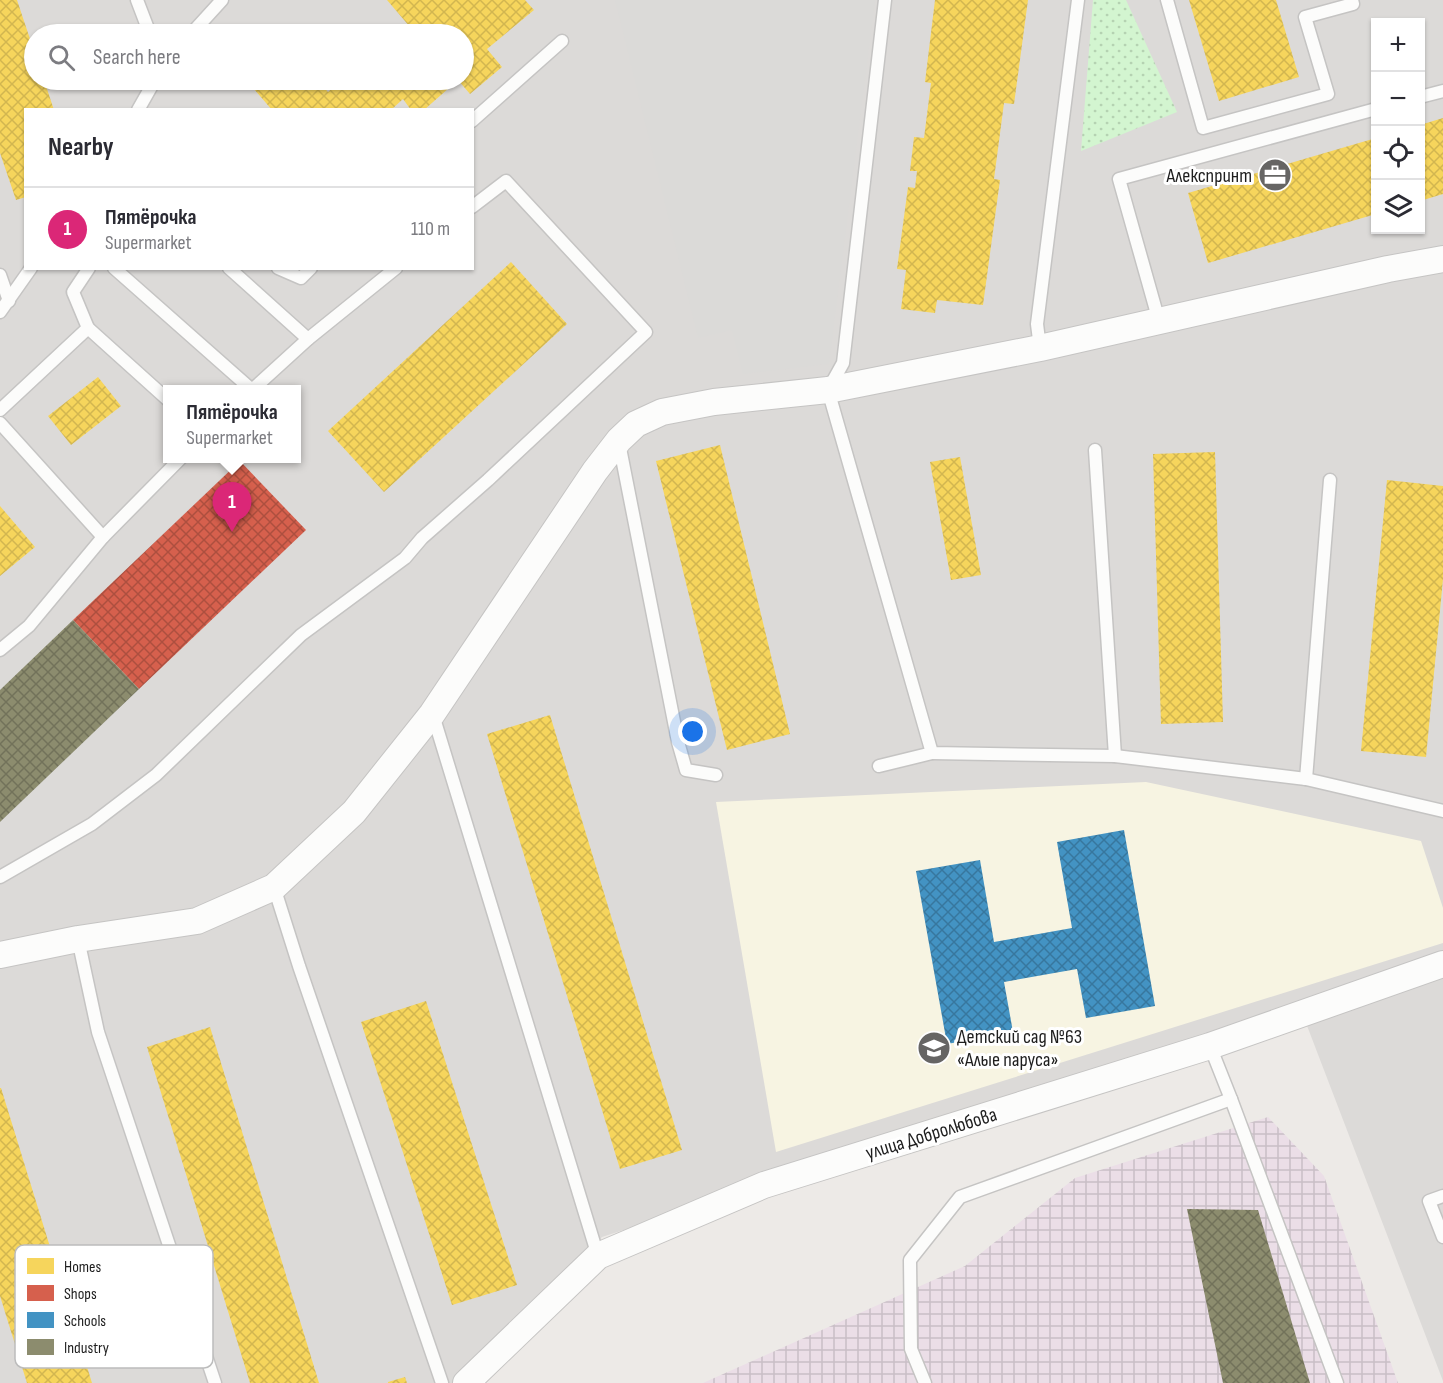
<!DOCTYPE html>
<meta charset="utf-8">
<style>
body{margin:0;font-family:"Sofia Sans Condensed",sans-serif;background:#f7f7f7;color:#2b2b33}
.controls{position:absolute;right:18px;top:18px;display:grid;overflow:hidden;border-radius:0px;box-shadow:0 2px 4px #0004}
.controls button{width:54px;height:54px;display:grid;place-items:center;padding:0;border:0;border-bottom:2px solid #e1e1e2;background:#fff;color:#2b2b33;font:30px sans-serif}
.you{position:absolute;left:693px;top:732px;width:21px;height:21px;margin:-15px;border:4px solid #fff;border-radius:50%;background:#1a73e8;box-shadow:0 0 0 9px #1a73e833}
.badge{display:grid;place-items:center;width:39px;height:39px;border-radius:50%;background:#db2777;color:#fff;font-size:20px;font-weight:700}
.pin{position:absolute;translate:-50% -50px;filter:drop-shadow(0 2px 3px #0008)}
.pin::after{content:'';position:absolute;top:32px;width:21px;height:18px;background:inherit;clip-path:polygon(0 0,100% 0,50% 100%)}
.popup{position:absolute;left:163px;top:385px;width:138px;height:78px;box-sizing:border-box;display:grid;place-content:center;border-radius:0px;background:#fff;filter:drop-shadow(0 2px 4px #0005);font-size:20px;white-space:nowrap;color:#7c7c81}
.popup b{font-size:22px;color:#2b2b33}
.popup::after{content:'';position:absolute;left:50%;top:100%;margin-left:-12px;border:12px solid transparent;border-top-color:#fff}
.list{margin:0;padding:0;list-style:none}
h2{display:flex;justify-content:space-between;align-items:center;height:78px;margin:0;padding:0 24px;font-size:26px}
h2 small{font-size:20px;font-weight:400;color:#7c7c81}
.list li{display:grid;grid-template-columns:39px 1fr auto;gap:18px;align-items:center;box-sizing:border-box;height:84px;padding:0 24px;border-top:2px solid #e1e1e2}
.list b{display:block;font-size:22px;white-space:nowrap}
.list p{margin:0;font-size:20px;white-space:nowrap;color:#7c7c81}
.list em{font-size:20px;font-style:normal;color:#7c7c81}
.icon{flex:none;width:33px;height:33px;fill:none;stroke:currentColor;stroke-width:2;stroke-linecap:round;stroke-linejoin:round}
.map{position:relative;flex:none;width:1443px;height:1383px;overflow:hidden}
.search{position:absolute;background:#fff;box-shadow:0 2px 4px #0004;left:24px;top:24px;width:450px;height:66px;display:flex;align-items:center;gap:15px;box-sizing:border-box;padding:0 21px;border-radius:33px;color:#7c7c81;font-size:22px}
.panel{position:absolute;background:#fff;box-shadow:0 2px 4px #0004;left:24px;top:108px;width:450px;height:162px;border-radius:0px}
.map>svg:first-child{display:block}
.residential{fill:#dcdad8;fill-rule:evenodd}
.industrial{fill:url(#industrial-grid)}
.education{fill:#f7f4e2}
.religious{fill:#dbdad8}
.park{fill:url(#park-dots)}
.homes{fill:url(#homes-cross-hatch)}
.shops{fill:url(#shops-cross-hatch)}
.schools{fill:url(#schools-cross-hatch)}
.industry{fill:url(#industry-cross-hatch)}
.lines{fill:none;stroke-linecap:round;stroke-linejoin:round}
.service-casing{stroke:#c5c4c3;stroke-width:15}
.minor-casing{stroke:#c5c4c3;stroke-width:28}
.service{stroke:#fcfcfb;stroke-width:12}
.minor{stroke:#fcfcfb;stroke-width:26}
.labels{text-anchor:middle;stroke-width:6;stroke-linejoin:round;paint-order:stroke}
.poi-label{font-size:20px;fill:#1e1e1e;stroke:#fff;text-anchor:end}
.street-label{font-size:20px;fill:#1e1e1e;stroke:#fff}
.key{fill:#fff;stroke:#bcbcbc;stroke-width:1.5}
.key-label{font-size:16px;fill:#1e1e1e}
</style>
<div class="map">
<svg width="1443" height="1383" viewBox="0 0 1443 1383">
<defs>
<pattern id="industrial-grid" width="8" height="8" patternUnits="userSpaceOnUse" patternTransform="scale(1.5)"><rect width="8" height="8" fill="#ebdee7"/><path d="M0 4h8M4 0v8" fill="none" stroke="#c9bec6"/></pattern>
<pattern id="park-dots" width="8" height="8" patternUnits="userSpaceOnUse" patternTransform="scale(1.5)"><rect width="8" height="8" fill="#d3f5d0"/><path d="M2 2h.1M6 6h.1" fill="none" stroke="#b5d2b2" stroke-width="1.8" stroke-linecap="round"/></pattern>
<pattern id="homes-cross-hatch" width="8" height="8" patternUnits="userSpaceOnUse" patternTransform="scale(1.5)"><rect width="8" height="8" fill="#f6d55c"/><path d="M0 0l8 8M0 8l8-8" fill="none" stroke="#d2b650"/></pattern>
<pattern id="shops-cross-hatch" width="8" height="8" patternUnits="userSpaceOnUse" patternTransform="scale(1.5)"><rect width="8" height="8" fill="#d6604d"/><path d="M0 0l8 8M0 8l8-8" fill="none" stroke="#ad4f3f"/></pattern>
<pattern id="schools-cross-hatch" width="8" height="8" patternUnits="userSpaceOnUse" patternTransform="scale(1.5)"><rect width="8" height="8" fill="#4393c3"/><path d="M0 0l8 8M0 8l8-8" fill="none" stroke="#37779e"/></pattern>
<pattern id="industry-cross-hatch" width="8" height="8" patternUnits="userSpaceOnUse" patternTransform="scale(1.5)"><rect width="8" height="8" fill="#8c8c6e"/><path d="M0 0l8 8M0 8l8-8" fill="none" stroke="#72725a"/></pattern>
</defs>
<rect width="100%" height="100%" fill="#edeae7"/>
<path class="residential" d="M0 0H1443V1381L1301 1010 602 1237 455 1383H0ZM1376 22H1420V230H1376ZM34 34H464V80H34ZM26 110H472V268H26ZM168 390H296V458H168Z"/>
<polygon class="industrial" points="1268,1117 1324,1176 1398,1383 703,1383 965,1266 1075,1178"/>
<polygon class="education" points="1146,782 1421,841 1443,908 1443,943 776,1152 716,802"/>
<polygon class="religious" points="615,0 875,0 829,364 743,374 732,330 698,338"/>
<polygon class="park" points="1093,0 1126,0 1177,112 1081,151"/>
<g class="homes">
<polygon points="0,0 17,0 34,51 34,80 44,80 54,110 26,110 26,197 16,200 0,153"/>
<polygon points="387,0 525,0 534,10 487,49 502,67 470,94 458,80 424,110 411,110 403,99 391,110 272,110 248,82 251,80 317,80 328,92 342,80 464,80 464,34 416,34"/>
<polygon points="935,0 1028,0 1014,104 1004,103 994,179 1000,180 983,305 937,300 935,313 901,309 906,270 897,269 908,187 915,188 917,171 910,171 914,137 924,138 931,83 925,82"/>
<polygon points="1189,0 1276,0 1299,77 1219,101"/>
<polygon points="1443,118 1443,194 1420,201 1420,125"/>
<polygon points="1376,138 1376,214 1208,263 1188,193"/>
<polygon points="511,262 567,324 384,492 328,431"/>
<polygon points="98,377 121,406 71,445 48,416"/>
<polygon points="720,445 790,734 727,750 656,461"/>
<polygon points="1215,452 1223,722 1161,724 1153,454"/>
<polygon points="960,457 981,575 951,580 930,462"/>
<polygon points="1387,480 1443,486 1443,579 1426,757 1361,751"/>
<polygon points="0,506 35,547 0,576"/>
<polygon points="550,715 682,1150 620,1169 487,734"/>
<polygon points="426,1001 517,1285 452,1305 361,1022"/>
<polygon points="210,1027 319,1383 250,1383 147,1047"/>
<polygon points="0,1088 1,1088 92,1383 27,1383 0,1296"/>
<polygon points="405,1377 407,1383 388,1383 388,1382"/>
</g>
<polygon class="shops" points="240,461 306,530 139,689 73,620"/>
<polygon class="schools" points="1124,830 1155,1006 1086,1018 1077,969 1004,982 1013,1032 947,1044 916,871 980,860 994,942 1072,928 1057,842"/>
<g class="industry">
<polygon points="73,620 139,689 0,822 0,690"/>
<polygon points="1187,1209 1258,1210 1310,1383 1223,1383"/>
</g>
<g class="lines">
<g class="service-casing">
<g id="service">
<polyline points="137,0 150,34"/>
<polyline points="885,0 843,363 828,390 932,753 1115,756 1306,779 1443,811"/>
<polyline points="1167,0 1203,128 1328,94 1305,17 1353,4 1352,0"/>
<polyline points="191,34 222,0"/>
<polyline points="1420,97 1443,91"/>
<polyline points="138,110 155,80"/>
<polyline points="472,121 562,41"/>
<polyline points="114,268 252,390"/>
<polyline points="229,268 308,339"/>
<polyline points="278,268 301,278 311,268"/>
<polyline points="0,275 9,301"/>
<polyline points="0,312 31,268"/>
<polyline points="1159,321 1119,179 1376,109"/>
<polyline points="88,328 73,292 89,268"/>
<polyline points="1040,348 1037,324 1078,0"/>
<polyline points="252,390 308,339 396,268"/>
<polyline points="0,410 88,328 168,400"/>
<polyline points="0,423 103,537"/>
<polyline points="619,443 678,742 686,770 716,775"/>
<polyline points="1095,450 1115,756"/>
<polyline points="0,650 29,626 103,537 181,458"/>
<polyline points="433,715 598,1256"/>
<polyline points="879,766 932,753"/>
<polyline points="1306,779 1330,480"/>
<polyline points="0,877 92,824 156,775 301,635 405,558 422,538 488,480 646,332 506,181 472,207"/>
<polyline points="274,887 299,966 442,1383"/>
<polyline points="78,939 98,1032 215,1383"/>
<polyline points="1210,1046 1231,1099 1337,1383"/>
<polyline points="1443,1196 1429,1201 1443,1237"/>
<polyline points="925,1383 911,1349 910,1260 960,1197 1231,1099"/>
</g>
</g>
<g class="minor-casing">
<g id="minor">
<polyline points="0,955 78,939 197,921 274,887 354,812 432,714 595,471 619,440 636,424 662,412 714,402 828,390 1040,348 1388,269 1443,259"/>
<polyline points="466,1383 598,1256 764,1185 1210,1046 1443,964"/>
</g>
</g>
<use href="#service" class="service"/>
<use href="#minor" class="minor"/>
</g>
<defs>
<g id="office-disc" transform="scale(1.725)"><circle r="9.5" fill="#666564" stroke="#fff"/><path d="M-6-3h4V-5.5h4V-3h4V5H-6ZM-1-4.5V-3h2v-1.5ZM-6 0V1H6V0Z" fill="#fff"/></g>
<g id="school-disc" transform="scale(1.725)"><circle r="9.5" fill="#666564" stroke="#fff"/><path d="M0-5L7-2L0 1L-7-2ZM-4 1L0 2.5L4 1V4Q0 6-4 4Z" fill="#fff"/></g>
</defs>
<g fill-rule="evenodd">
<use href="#office-disc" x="1275" y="175"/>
<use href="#school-disc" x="934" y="1048"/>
</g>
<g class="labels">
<g class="poi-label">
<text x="1252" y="182">Алекспринт</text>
<text x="957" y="1043" text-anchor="start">Детский сад №63<tspan x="957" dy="23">«Алые паруса»</tspan></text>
</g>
<g class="street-label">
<text transform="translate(931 1133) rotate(-17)" y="7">улица Добролюбова</text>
</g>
</g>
<rect x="15" y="1245" width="198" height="123" rx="9" class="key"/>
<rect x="27" y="1258" width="27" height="16" fill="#f6d55c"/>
<rect x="27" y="1285" width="27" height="16" fill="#d6604d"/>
<rect x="27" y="1312" width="27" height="16" fill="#4393c3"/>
<rect x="27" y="1339" width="27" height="16" fill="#8c8c6e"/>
<g class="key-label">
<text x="64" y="1272">Homes</text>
<text x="64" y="1299">Shops</text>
<text x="64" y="1326">Schools</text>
<text x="64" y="1353">Industry</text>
</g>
</svg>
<div class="controls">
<button>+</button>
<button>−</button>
<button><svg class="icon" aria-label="locate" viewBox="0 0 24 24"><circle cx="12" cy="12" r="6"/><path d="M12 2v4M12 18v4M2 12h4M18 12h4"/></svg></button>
<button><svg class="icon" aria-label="layers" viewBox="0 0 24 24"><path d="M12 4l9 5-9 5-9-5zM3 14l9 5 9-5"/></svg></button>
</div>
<div class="you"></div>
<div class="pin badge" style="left:232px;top:532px">1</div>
<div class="popup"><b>Пятёрочка</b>Supermarket</div>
<div class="search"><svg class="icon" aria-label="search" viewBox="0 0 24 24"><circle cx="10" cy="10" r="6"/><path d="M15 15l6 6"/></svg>Search here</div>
<section class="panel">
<h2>Nearby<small></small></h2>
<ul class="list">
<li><span class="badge">1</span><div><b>Пятёрочка</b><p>Supermarket</p></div><em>110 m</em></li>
</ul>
</section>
</div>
